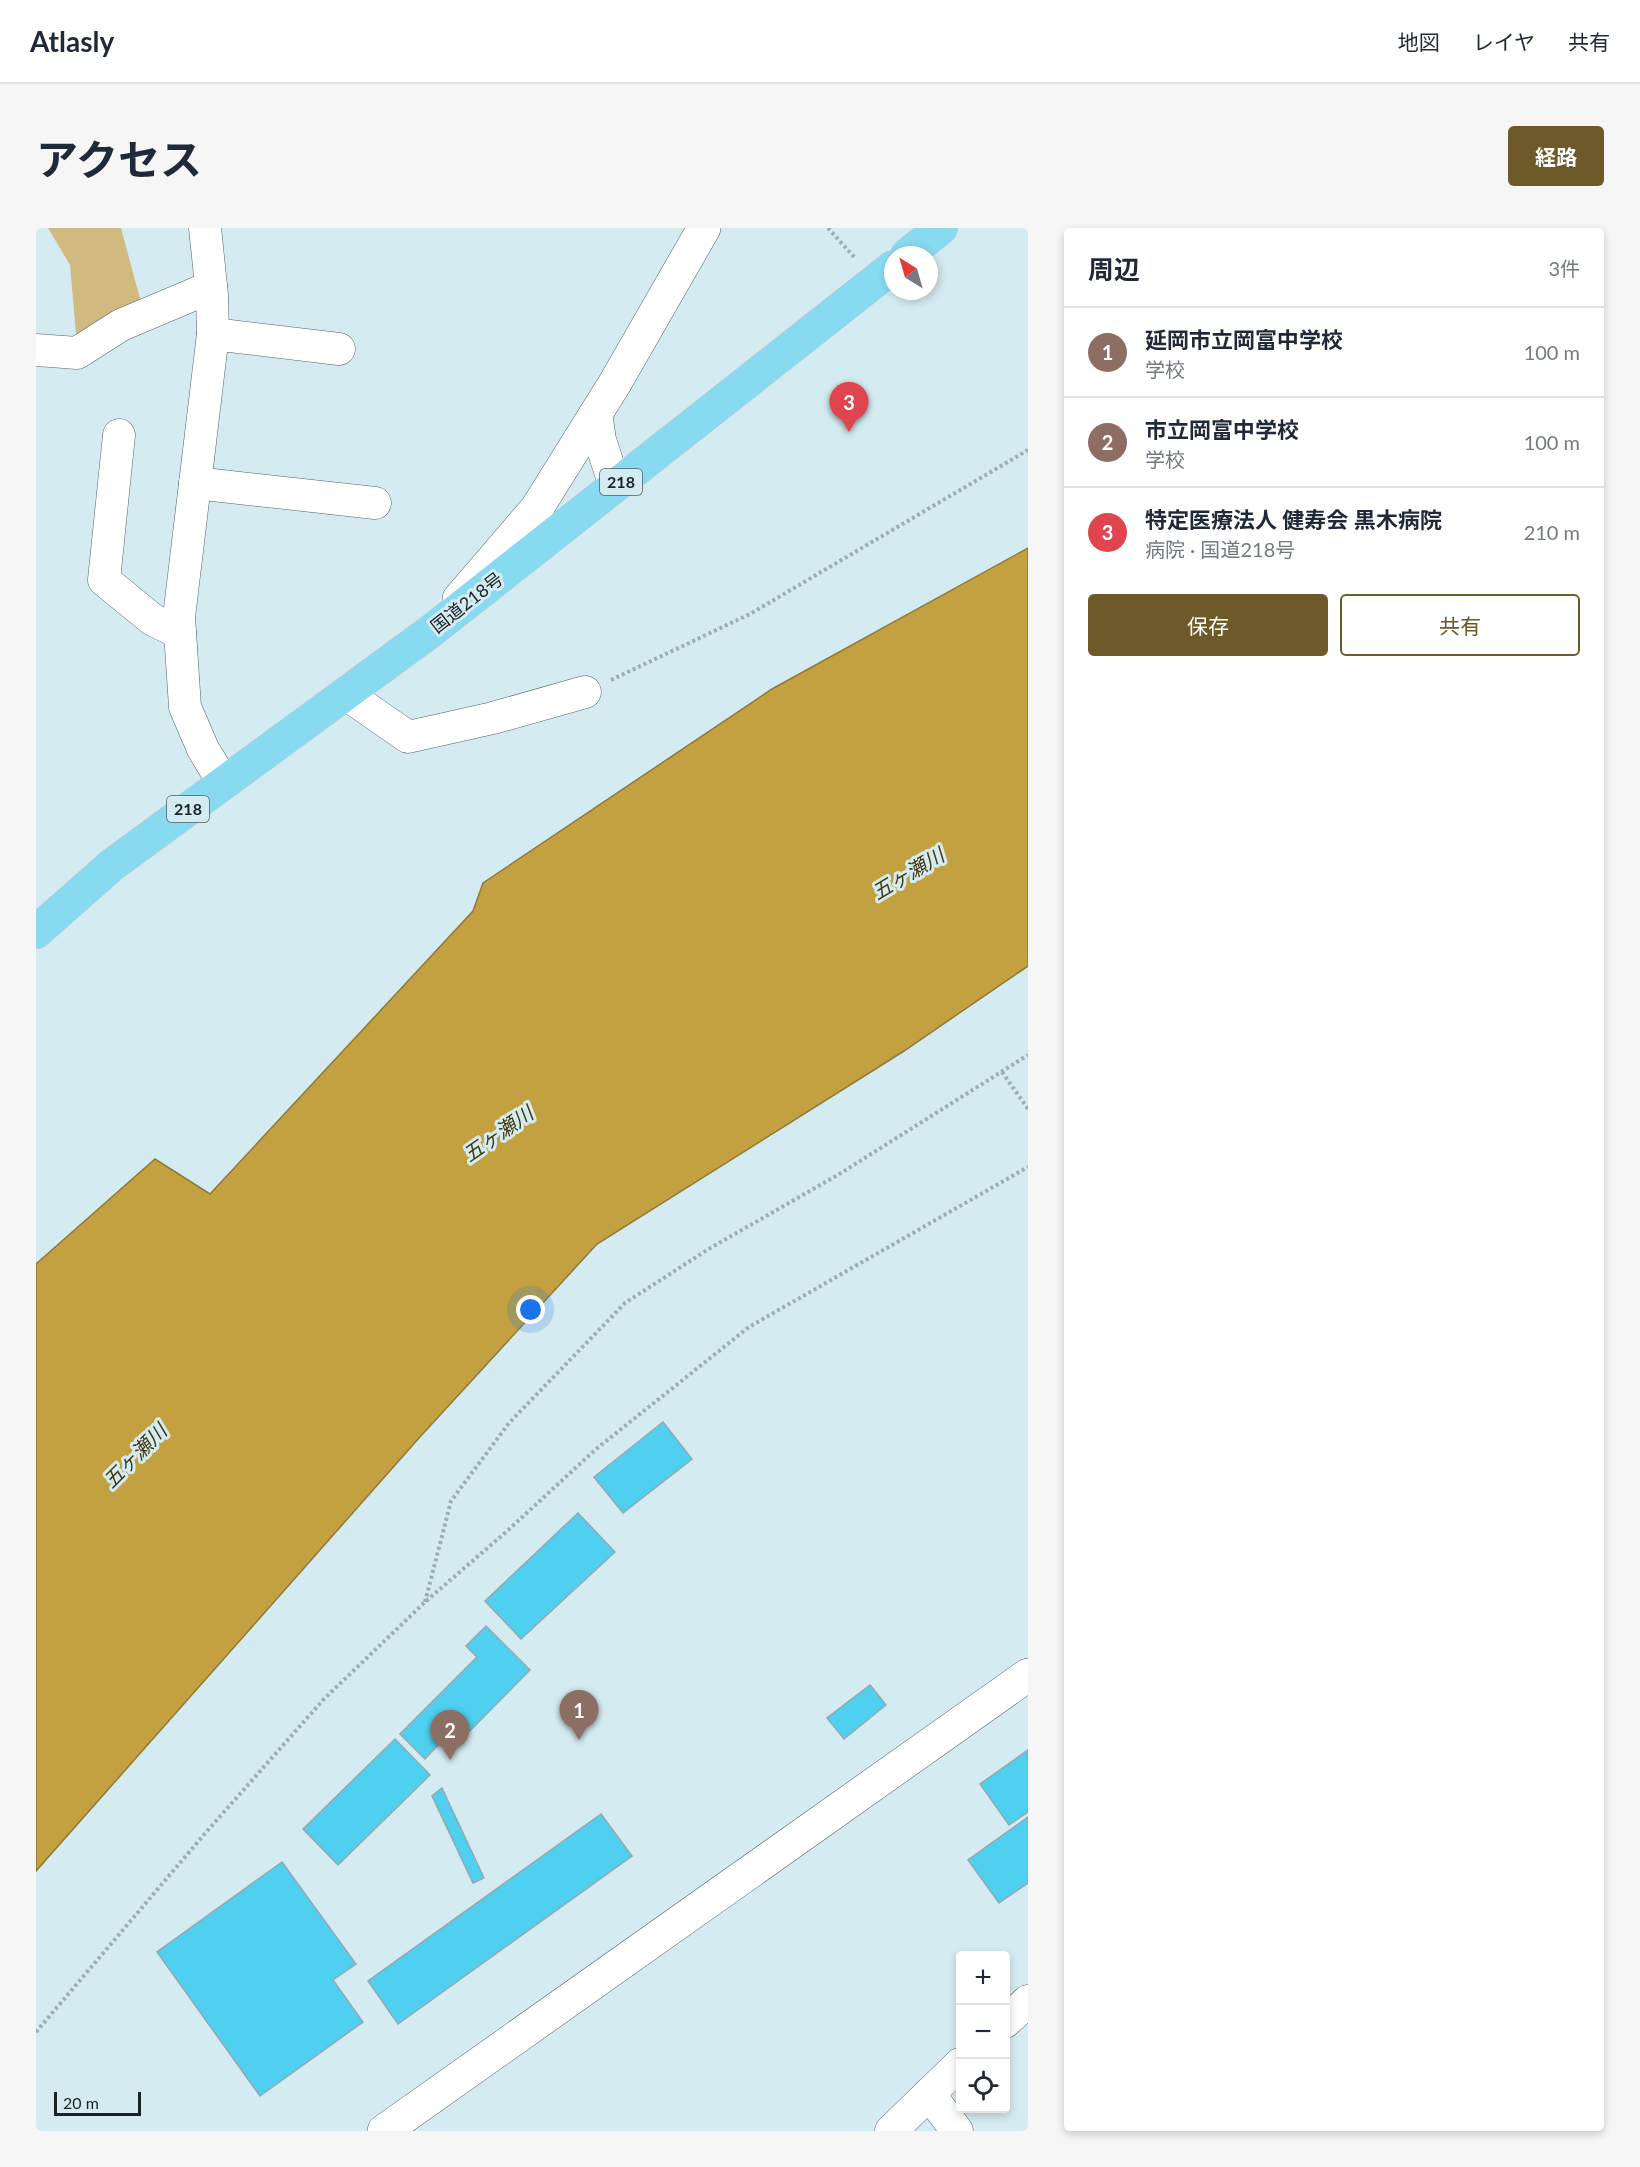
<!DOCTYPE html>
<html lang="ja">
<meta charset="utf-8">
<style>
body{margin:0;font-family:Lato,"Noto Sans JP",sans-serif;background:#f6f6f7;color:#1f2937}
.controls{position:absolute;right:18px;bottom:18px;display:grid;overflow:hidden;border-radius:6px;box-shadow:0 3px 9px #0003}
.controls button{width:54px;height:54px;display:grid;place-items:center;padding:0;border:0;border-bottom:2px solid #e0e1e3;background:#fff;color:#1f2937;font:30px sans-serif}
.compass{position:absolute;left:848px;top:18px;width:54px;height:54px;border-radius:50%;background:#fff;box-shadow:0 3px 9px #0003;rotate:323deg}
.scale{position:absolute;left:18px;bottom:15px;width:87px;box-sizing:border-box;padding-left:6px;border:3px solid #192224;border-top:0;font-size:16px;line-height:21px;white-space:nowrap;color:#192224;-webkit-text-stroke:4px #d5ebf2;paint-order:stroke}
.you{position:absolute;left:495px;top:1082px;width:21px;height:21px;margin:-15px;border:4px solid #fff;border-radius:50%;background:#1a73e8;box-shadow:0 0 0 9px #1a73e833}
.badge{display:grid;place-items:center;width:39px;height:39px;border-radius:50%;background:#6d5a28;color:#fff;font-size:20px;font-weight:700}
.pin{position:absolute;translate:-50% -50px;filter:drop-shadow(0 2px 3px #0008)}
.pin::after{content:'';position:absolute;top:32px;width:21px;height:18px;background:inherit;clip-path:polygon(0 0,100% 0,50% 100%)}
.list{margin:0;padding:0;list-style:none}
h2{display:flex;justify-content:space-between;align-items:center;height:78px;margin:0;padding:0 24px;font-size:26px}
h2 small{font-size:20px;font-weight:400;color:#747a83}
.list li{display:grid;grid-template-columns:39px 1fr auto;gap:18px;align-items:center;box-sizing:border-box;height:90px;padding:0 24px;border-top:2px solid #e0e1e3}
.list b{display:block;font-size:22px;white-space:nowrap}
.list p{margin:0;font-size:20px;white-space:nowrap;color:#747a83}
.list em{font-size:20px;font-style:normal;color:#747a83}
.actions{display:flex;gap:12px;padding:18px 24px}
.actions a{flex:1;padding:14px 0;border:2px solid #6d5a28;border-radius:6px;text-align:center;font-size:21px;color:#6d5a28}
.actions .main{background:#6d5a28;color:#fff}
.icon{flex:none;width:33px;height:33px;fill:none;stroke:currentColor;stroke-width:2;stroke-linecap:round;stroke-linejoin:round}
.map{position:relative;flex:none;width:992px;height:1903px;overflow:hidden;border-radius:6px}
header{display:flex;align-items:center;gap:36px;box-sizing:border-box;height:84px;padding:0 30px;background:#fff;border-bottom:2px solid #e0e1e3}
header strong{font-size:28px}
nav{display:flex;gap:33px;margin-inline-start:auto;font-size:21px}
.intro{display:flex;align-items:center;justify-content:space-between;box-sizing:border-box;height:144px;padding:0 36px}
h1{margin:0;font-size:42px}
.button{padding:15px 27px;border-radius:6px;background:#6d5a28;color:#fff;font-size:21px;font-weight:700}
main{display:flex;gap:36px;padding:0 36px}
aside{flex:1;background:#fff;border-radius:6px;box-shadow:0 3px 9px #0003}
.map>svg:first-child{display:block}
.green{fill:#d1ba80}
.water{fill:#c3a040;stroke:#907a38;stroke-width:1.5}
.building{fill:#4fd0f1;stroke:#94a9af;stroke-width:1.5}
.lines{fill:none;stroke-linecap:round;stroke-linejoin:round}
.minor-casing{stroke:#506369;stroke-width:33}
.tertiary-casing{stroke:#506369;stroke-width:34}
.trunk-casing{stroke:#c8caca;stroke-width:34}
.path{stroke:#9caeb3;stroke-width:4;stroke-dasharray:3 3;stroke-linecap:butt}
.minor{stroke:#fff;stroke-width:32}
.tertiary{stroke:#fff;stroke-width:33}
.trunk{stroke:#87daf0;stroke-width:33}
.labels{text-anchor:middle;stroke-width:6;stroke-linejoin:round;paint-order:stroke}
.shield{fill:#d5ebf2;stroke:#515e62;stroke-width:1.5}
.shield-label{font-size:16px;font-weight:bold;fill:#192224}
.street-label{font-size:18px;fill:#192224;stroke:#d5ebf2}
.water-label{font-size:20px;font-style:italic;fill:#45370d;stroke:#d5ebf2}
</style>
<header>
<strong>Atlasly</strong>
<nav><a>地図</a><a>レイヤ</a><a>共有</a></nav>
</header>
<div class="intro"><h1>アクセス</h1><a class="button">経路</a></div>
<main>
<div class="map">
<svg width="992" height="1903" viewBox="0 0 992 1903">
<rect width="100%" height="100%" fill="#d5ebf2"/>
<polygon class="green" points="12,0 85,0 106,78 40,106 34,37"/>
<polygon class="water" points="992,320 992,738 868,823 561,1016 383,1210 0,1643 0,1036 119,931 174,966 437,683 447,655 736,461"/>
<g class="building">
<polygon points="627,1194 656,1231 587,1285 558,1249"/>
<polygon points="542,1285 579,1324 485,1411 449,1373"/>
<polygon points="450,1398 494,1442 415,1522 406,1513 389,1531 364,1506 441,1429 430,1418"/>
<polygon points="834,1457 850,1477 808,1511 791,1490"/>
<polygon points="359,1511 394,1547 302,1637 267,1601"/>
<polygon points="992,1522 992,1584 973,1597 944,1556"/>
<polygon points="406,1560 448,1650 437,1655 396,1568"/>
<polygon points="565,1586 596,1628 362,1796 332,1753"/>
<polygon points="992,1589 992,1655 963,1675 932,1632"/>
<polygon points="246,1634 320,1736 297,1752 327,1794 224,1868 121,1724"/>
</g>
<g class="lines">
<g class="minor-casing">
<g id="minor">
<polyline points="169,0 176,67 177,106 143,389 149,479 167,521 187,554"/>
<polyline points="177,106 303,121"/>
<polyline points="0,122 41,125 85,97 175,59"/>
<polyline points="560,185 564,212 579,258"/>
<polyline points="83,207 68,352 117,392 144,405"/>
<polyline points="159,255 339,275"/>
<polyline points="310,466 372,509 457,490 549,464"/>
<polyline points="969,1794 992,1773"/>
<polyline points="893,1866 921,1903"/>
<polyline points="855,1903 924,1836"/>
</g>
</g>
<g class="tertiary-casing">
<g id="tertiary">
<polyline points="423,371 501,280 579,155 668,0"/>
<polyline points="348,1903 992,1447"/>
</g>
</g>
<g class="trunk-casing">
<g id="trunk">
<polyline points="871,27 905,0"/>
<polyline points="0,704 76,637 395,403 857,39"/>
</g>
</g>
<g class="path">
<polyline points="792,0 819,30"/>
<polyline points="575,452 714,386 992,222"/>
<polyline points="966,844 992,881"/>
<polyline points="389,1374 415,1273 473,1195 589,1075 671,1022 805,945 992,827"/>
<polyline points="0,1804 172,1602 288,1471 389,1374 470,1304 559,1222 713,1099 992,939"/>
</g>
<use href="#minor" class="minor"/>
<use href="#tertiary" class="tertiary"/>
<use href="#trunk" class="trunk"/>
</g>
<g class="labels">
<g class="shield">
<rect x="564" y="241" width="42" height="26" rx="4.5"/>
<rect x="131" y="568" width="42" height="26" rx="4.5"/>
</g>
<g class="shield-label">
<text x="585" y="260">218</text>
<text x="152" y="587">218</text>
</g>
<g class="street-label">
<text transform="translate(431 375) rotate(-38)" y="6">国道218号</text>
</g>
<g class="water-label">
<text transform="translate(872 646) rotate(-31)" y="7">五ヶ瀬川</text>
<text transform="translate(462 906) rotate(-35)" y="7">五ヶ瀬川</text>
<text transform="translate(99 1228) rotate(-45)" y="7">五ヶ瀬川</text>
</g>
</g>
</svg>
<div class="controls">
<button>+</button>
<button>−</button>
<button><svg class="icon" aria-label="locate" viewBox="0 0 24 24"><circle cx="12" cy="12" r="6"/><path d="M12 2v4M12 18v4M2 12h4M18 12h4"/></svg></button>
</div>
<svg class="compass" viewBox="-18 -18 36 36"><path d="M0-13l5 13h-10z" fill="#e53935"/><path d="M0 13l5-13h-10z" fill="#747a83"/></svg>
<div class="scale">20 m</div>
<div class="you"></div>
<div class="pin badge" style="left:543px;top:1512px;background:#8d6e63">1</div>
<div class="pin badge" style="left:414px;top:1532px;background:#8d6e63">2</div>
<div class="pin badge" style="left:813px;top:204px;background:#e0444e">3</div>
</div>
<aside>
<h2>周辺<small>3件</small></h2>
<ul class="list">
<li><span class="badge" style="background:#8d6e63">1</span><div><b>延岡市立岡富中学校</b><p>学校</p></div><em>100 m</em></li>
<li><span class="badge" style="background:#8d6e63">2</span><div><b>市立岡富中学校</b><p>学校</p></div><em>100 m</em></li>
<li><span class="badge" style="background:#e0444e">3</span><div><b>特定医療法人 健寿会 黒木病院</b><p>病院 · 国道218号</p></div><em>210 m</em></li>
</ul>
<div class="actions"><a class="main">保存</a><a>共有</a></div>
</aside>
</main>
